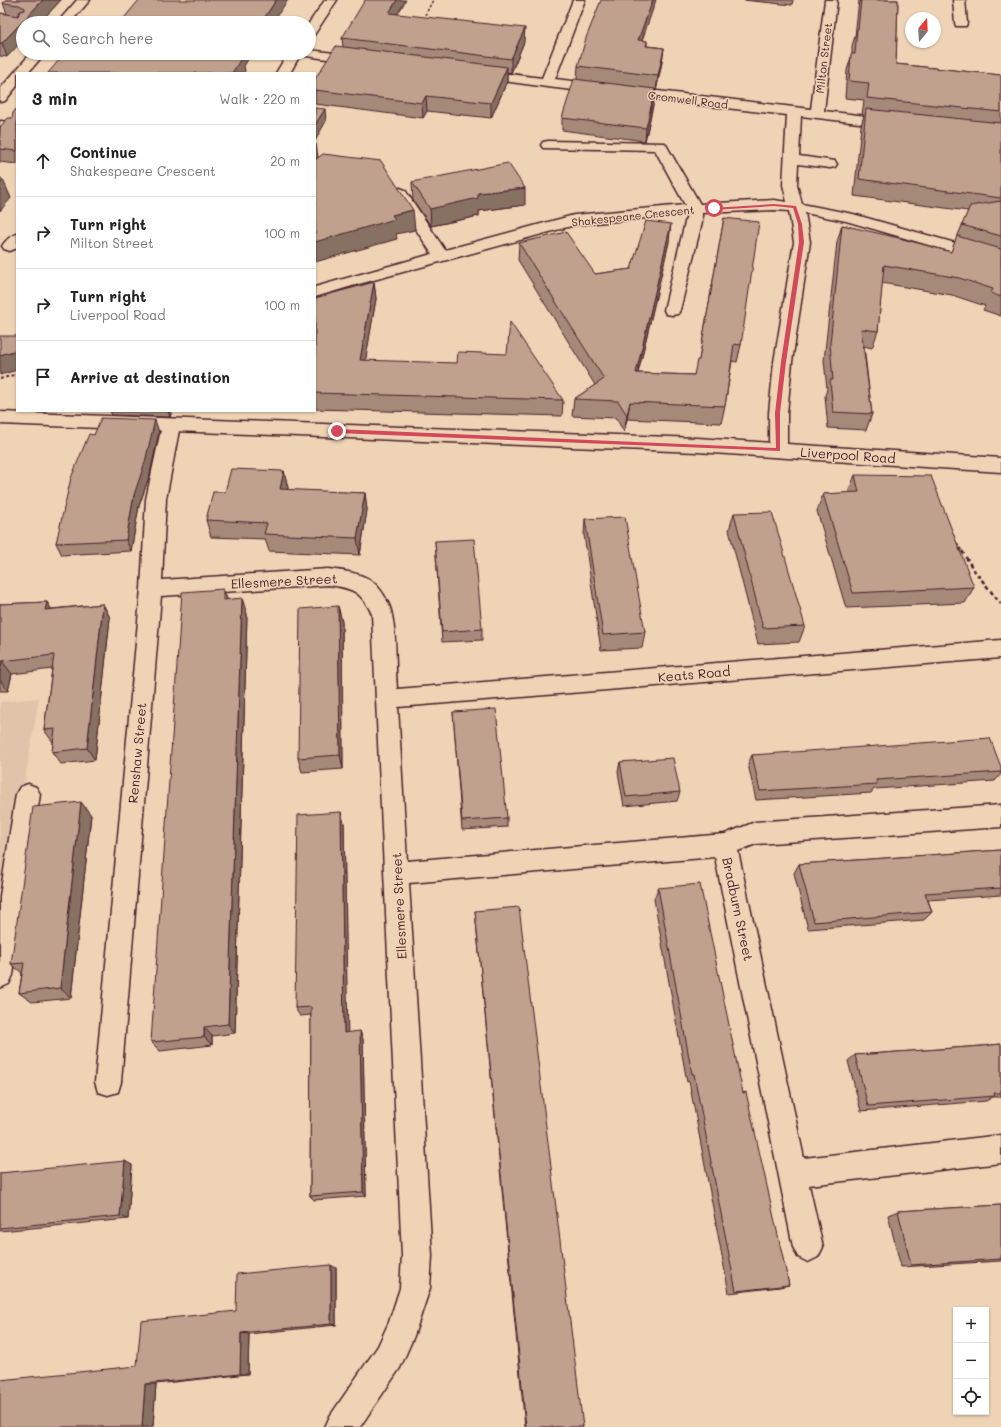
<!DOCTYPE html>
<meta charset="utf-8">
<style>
body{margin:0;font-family:Mali,sans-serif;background:#f2f2f2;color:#222}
.controls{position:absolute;right:12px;bottom:12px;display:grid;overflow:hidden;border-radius:0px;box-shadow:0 1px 3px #0004}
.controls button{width:36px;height:36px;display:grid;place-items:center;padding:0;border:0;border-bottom:1px solid #e0e0e0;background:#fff;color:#222;font:20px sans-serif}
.compass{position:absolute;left:905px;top:12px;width:36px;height:36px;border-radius:50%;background:#fff;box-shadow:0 1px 3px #0004;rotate:18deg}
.stop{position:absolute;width:12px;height:12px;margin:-9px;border:3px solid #d1495b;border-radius:50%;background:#fff}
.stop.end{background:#d1495b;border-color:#fff;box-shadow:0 1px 4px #0008}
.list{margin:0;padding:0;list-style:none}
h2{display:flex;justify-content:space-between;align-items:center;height:52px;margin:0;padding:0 16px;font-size:17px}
h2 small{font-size:13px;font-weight:400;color:#767676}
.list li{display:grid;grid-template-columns:26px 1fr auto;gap:12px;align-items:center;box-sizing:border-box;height:72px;padding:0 16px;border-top:1px solid #e0e0e0}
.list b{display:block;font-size:15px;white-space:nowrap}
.list p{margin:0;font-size:13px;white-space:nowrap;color:#767676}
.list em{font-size:13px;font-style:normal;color:#767676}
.icon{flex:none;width:22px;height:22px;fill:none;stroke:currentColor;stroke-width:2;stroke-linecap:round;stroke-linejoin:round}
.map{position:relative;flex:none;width:1001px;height:1427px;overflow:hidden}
.search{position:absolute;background:#fff;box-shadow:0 1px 3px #0004;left:16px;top:16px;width:300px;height:44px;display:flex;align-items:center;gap:10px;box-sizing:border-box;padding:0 14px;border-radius:22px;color:#767676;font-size:15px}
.panel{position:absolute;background:#fff;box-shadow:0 1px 3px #0004;left:16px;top:72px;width:300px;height:340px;border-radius:0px}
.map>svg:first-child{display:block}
.built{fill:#e0c4a9}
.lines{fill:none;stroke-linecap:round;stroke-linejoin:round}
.minor-casing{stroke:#4a1f2b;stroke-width:3}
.major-casing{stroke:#4a1f2b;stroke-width:3}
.path-far2{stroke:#4a1f2b;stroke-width:1.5;stroke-dasharray:2.5 2;stroke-linecap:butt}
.path-far1{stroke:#4a1f2b;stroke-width:2;stroke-dasharray:3 2.5;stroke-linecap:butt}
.path{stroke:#4a1f2b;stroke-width:2.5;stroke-dasharray:4 3;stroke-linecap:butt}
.minor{fill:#eed3b5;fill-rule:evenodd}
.major{fill:#eed3b5;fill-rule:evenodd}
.wall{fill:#a58a7a;stroke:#4a1f2b}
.shaded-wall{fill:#867163;stroke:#4a1f2b}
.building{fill:#c0a18e;stroke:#4a1f2b}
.route{fill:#d1495b}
.labels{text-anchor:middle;stroke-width:3;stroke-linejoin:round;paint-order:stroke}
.far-street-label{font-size:11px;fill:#4a1f2b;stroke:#eed3b5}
.street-label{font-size:13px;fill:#4a1f2b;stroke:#eed3b5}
</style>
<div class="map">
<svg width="1001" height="1427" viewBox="0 0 1001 1427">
<rect width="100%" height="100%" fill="#eed3b5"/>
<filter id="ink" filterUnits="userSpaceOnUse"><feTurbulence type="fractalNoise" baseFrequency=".025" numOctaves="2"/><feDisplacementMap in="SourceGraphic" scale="8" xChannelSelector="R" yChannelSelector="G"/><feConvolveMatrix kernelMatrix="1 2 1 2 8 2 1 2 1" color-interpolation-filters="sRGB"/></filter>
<g filter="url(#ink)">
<polygon class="built" points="39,698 0,926 0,702"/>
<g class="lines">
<g class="minor-casing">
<g id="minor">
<polygon points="77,0 90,0 70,23 57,23"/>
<polygon points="325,0 337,0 314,35 309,36 309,23"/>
<polygon points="573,0 585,0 555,79 811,109 825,0 837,0 824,111 892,119 897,120 899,123 897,126 892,127 801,116 799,156 835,161 837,164 835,167 830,168 798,164 797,185 802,204 853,214 1001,256 1001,266 846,221 805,213 810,242 792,362 787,413 787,450 785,455 778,457 771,455 769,450 769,413 774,362 794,242 789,211 774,210 702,213 702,222 680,310 678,314 672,315 666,314 664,310 687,214 575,225 359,284 315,297 315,287 432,254 392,193 395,190 400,188 405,190 445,250 574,215 685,205 655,150 543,148 541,145 543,142 548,141 665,143 700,204 774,200 787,202 783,185 787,115 547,87 473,77 471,74 473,71 478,70 542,78"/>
<polygon points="953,0 965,0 967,23 966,26 956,26 955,23"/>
<polygon points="309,50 360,56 365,57 367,60 365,63 360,64 300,55 290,73 276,73 288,53 309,53"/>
<polygon points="31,53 45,53 28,73 17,73 17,86 5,101 0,102 0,89"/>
<polygon points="0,121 17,123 17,131 0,129"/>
<path d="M17 234V248L10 251 4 249 2 246C6 240 10 236 17 234Z"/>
<path d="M171 419 177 421 180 425 166 499 162 580 328 569C342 571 358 572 370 580 380 586 390 603 392 615 397 639 395 665 397 689L1001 640V658L398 707 407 861 725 834 755 822 1001 805V827L756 844 738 851 804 1158 1001 1135V1163L809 1185 823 1247 818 1257 808 1262 798 1257 793 1247 715 857 409 883 432 1256 430 1288 414 1336 400 1368 360 1427H325L330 1416 378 1346 389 1322 400 1288 402 1256 372 614C361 591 352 588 328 585L161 596 121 1082 118 1092 108 1095 98 1092 95 1082 141 589 146 499 162 425 165 421Z"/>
<polygon points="28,784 36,787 40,794 13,975 9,984 0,988 0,896 16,794 20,787"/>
</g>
</g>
<g class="major-casing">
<polygon id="major" points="0,412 697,438 1001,458 1001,472 697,452 0,424"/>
</g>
<polyline class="path-far2" points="423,19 433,0"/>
<g class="path-far1">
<polyline points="0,379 17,374"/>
<polyline points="957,543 962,552"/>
</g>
<polyline class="path" points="962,551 973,569 1001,604"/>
<use href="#minor" class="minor"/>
<use href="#major" class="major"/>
</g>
<g class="wall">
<polygon points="5,0 61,0 39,23 23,23 7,57 0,56 0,13 7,14 3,3"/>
<polygon points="743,0 793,0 792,5"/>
<polygon points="859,0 898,0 896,64 1001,75 1001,316 983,310 985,306 952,295 882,283 878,331 872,348 864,346 872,414 866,430 828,428 825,396 827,389 824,360 837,242 842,225 951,252 968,211 854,196 861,126 864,115 862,115 864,100 845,98 847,70 852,54 852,46 855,36"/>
<polygon points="398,14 524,42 511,73 507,72 507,82 491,118 427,111 423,118 315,104 315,79 343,47 342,38"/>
<polygon points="642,41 647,41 647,46 664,48 662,62 656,91 655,91 654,101 645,141 562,130 562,118 577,79 578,66"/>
<polygon points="17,108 17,164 0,162 0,127 12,118"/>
<polygon points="412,182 525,205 479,211 479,216 431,226 413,200"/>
<polygon points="724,218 741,345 737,362 732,361 725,406 721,423 627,419 624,432 616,418 572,416 574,399 595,385 518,260 519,243 595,274 631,269 669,242 638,373 694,375 699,360"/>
<polygon points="374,282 376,299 365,360 563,400 562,416 315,409 315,298"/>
<polygon points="110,411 172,411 170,417 112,415"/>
<polygon points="159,432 150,474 139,506 131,551 62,555 56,543 94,435"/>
<polygon points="284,471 288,488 287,490 365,493 367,510 360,555 269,551 265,539 211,537 206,520 225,492"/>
<polygon points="855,475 974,587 965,603 846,608 817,511 823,494 848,493"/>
<polygon points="734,513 805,626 799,642 758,644 729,530"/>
<polygon points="585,519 645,632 642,648 601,650 584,535"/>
<polygon points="435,541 482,629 482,640 442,642"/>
<polygon points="223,589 227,599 247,614 235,1033 212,1036 212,1045 160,1051 151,1042"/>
<polygon points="47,602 51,609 103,604 110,618 95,760 61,764 52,752 53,742 44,730 52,669 12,674 8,691 0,691 0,604"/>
<polygon points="338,606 342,622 343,769 302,772 298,758"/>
<polygon points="453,712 507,818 507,827 462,830"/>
<polygon points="752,755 1001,767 1001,774 995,781 874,789 871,793 756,800 748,764"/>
<polygon points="620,762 680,792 677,801 624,806 618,772"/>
<polygon points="91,815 71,998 32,1002 19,993 22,973 11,964"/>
<polygon points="344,823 347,1033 363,1039 366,1196 314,1200 310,1196 311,1015 300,1016 295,1008"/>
<polygon points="1001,850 1001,895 928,900 932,912 924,920 808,929 794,873 799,864"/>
<polygon points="658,888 743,1093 789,1285 780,1287 729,1293 689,1081 687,1082 654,899"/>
<polygon points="475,911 583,1427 525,1427"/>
<polygon points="1001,1044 1001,1097 993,1097 986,1101 861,1111 848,1061 855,1055 982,1046"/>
<polygon points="132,1165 128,1219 0,1231 0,1173"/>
<polygon points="1001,1205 1001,1261 901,1267 888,1215 898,1211"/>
<polygon points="336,1268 336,1325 249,1334 248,1374 156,1384 153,1426 149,1427 0,1427 137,1366 236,1311"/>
</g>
<g class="shaded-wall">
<polygon points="43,0 61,0 39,23 23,23 23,40 7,57 2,43"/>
<polygon points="276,0 288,0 272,23 261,23"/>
<polygon points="397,0 406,0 390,27 389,13"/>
<polygon points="653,0 656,0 637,55 638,40"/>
<polygon points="525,28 524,42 511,73 511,59"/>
<polygon points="664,48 662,62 656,91 658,76"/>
<polygon points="241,53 252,53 244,66 245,71 244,73 232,73 238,56"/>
<polygon points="507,67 507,82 491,118 491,103"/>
<polygon points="655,89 654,101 645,141 646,128"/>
<polygon points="426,96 427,111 423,118 422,103"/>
<polygon points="325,109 326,121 315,141 315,125"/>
<polygon points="316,144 319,164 315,171 315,145"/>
<polygon points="3,180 11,198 0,211 0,184"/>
<polygon points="525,188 525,205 479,211 479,216 431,226 430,209 478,193"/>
<polygon points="413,210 415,230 396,234 397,239 315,262 315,242 392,215"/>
<polygon points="671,224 669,242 634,390 636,373"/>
<polygon points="374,282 376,299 363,376 360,360"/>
<polygon points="17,350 17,370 0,375 0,355"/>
<polygon points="630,402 627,419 624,432 627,415"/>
<polygon points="168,411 172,411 170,417"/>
<polygon points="155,420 159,432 150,474 139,506 131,551 126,540 134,495"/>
<polygon points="284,471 288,488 284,506 280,489"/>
<polygon points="365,493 367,510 360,555 357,538"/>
<polygon points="223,589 229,604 223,600"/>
<polygon points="242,598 247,614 235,1033 228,1024"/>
<polygon points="47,602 55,616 45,610"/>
<polygon points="103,604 110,618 95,760 87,748"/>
<polygon points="338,606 342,622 343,769 340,755"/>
<polygon points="2,661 12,674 8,691 0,680 0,671"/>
<polygon points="81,802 91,815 71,998 60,988"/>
<polygon points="341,812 344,823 348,1040 344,1033"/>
<polygon points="204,1027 212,1036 212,1045 204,1037"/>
<polygon points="360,1031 363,1039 366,1196 363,1192"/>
<polygon points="125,1161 132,1165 128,1219 120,1216"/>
<polygon points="331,1265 336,1268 336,1325 331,1324"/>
<polygon points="241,1333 249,1334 248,1374 240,1374"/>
<polygon points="145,1384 156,1384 153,1426 149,1427 142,1427"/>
</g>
<g class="building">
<polygon points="5,0 43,0 2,43 0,43 0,13 18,16 20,11 25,10 25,8 19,5 3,3"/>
<polygon points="139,0 276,0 261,23 120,23"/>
<polygon points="365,0 397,0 389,13 525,28 511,59 342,38"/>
<polygon points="601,0 653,0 638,40 647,41 646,46 664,48 658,76 578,66 586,38"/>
<polygon points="861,0 898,0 896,64 1001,75 1001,112 867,98 869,83 849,81 851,54 855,54 857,29 858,29"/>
<polygon points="336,46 507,67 491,103 426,96 422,103 315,90 315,79"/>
<polygon points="65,53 241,53 238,56 242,57 232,73 48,73"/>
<polygon points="574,79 655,89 646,128 562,118"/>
<polygon points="17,108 17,151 0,149 0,127 8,118 12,118 13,113"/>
<polygon points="315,108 325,109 315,125"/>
<polygon points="866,109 1001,123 1001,198 859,179"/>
<polygon points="323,154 381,161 413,210 392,215 395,219 315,242 315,160"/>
<polygon points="508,163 525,188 478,193 478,198 430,209 412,182"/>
<polygon points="0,177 3,180 0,184"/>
<polygon points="1001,201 1001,236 962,225 970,206"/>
<polygon points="724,218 759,222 741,345 734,344 725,406 630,402 627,415 618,401 574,399 604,379 519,243 566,232 595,274 631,269 646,221 671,224 636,373 694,375 697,360 699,360"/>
<polygon points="842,225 899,238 951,252 957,236 1001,249 1001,297 991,293 993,289 959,278 884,265 878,331 861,329 872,414 833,412 830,380 833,380 830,344"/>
<polygon points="374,282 360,360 457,363 458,352 507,354 510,322 563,400 315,393 315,298"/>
<polygon points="0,336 17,336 17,350 0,355"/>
<polygon points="101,418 155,420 145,462 134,495 126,540 56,543 71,478 89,434 94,435"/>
<polygon points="231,469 284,471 280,489 365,493 357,538 264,534 267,523 206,520 213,492 225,492"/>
<polygon points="855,475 931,476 974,587 853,593 823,494 859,492"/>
<polygon points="772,512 805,626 763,628 734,513"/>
<polygon points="625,517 645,632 603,635 585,519"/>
<polygon points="474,539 482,629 442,632 435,541"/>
<polygon points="223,589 223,600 242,598 228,1024 204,1027 204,1037 151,1042 182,592"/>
<polygon points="47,602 45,610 103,604 87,748 52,752 55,729 44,730 54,655 2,661 0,671 0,604"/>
<polygon points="338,606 340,755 298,758 300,609"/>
<polygon points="496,709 507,818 462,821 453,712"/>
<polygon points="990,738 1001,767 1001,772 876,780 877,784 760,791 752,755"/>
<polygon points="673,758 680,792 626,797 620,762"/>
<polygon points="81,802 60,988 19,993 24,963 11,964 33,807"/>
<polygon points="341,812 344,1033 360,1031 363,1192 310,1196 311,1007 295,1008 298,815"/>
<polygon points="1001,850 1001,888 925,893 932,912 814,922 799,864"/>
<polygon points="700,884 743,1093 746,1092 789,1285 736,1291 694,1074 692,1074 658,888"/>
<polygon points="519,907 583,1427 526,1427 475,911"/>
<polygon points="1001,1044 1001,1093 994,1093 995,1096 868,1106 855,1055 982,1046"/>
<polygon points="125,1161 120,1216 0,1228 0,1173"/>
<polygon points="1001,1205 1001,1259 911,1265 898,1211"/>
<polygon points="331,1265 331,1324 241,1333 240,1374 145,1384 142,1427 0,1427 0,1380 137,1366 141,1321 236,1311 237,1274"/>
</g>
</g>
<polygon class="route" points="774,204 796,206 802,224 804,242 786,362 780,413 780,451 337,433 334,431 337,429 776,448 775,413 781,362 799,242 798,224 793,208 774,206 714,210 711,208"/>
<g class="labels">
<g class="far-street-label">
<text transform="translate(824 58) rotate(-83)" y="4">Milton Street</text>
<text transform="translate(688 100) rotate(7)" y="4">Cromwell Road</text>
<text transform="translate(633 216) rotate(-6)" y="4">Shakespeare Crescent</text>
</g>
<g class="street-label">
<text transform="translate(848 455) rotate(4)" y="5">Liverpool Road</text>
<text transform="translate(284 581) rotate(-3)" y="5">Ellesmere Street</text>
<text transform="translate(694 674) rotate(-5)" y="5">Keats Road</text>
<text transform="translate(137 753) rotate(-85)" y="5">Renshaw Street</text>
<text transform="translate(399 906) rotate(-93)" y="5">Ellesmere Street</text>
<text transform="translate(738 909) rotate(78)" y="5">Bradburn Street</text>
</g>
</g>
</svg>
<div class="controls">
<button>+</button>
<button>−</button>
<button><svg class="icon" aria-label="locate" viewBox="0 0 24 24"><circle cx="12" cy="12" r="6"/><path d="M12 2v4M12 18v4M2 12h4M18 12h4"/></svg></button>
</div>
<svg class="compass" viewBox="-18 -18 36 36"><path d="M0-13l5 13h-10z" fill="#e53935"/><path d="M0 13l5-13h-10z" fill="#767676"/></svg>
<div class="stop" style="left:714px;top:208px"></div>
<div class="stop end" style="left:337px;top:431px"></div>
<div class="search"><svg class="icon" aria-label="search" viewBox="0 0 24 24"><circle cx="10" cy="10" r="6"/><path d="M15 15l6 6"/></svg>Search here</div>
<section class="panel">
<h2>3 min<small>Walk · 220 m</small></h2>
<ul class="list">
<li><svg class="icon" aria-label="ahead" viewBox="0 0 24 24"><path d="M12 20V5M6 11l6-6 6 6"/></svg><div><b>Continue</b><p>Shakespeare Crescent</p></div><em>20 m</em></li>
<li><svg class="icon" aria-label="right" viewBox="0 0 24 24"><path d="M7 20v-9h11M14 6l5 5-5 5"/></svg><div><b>Turn right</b><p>Milton Street</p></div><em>100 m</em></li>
<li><svg class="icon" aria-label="right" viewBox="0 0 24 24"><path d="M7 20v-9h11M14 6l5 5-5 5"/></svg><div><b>Turn right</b><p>Liverpool Road</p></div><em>100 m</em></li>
<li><svg class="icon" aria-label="arrive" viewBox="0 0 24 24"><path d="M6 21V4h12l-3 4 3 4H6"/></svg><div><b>Arrive at destination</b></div></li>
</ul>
</section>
</div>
